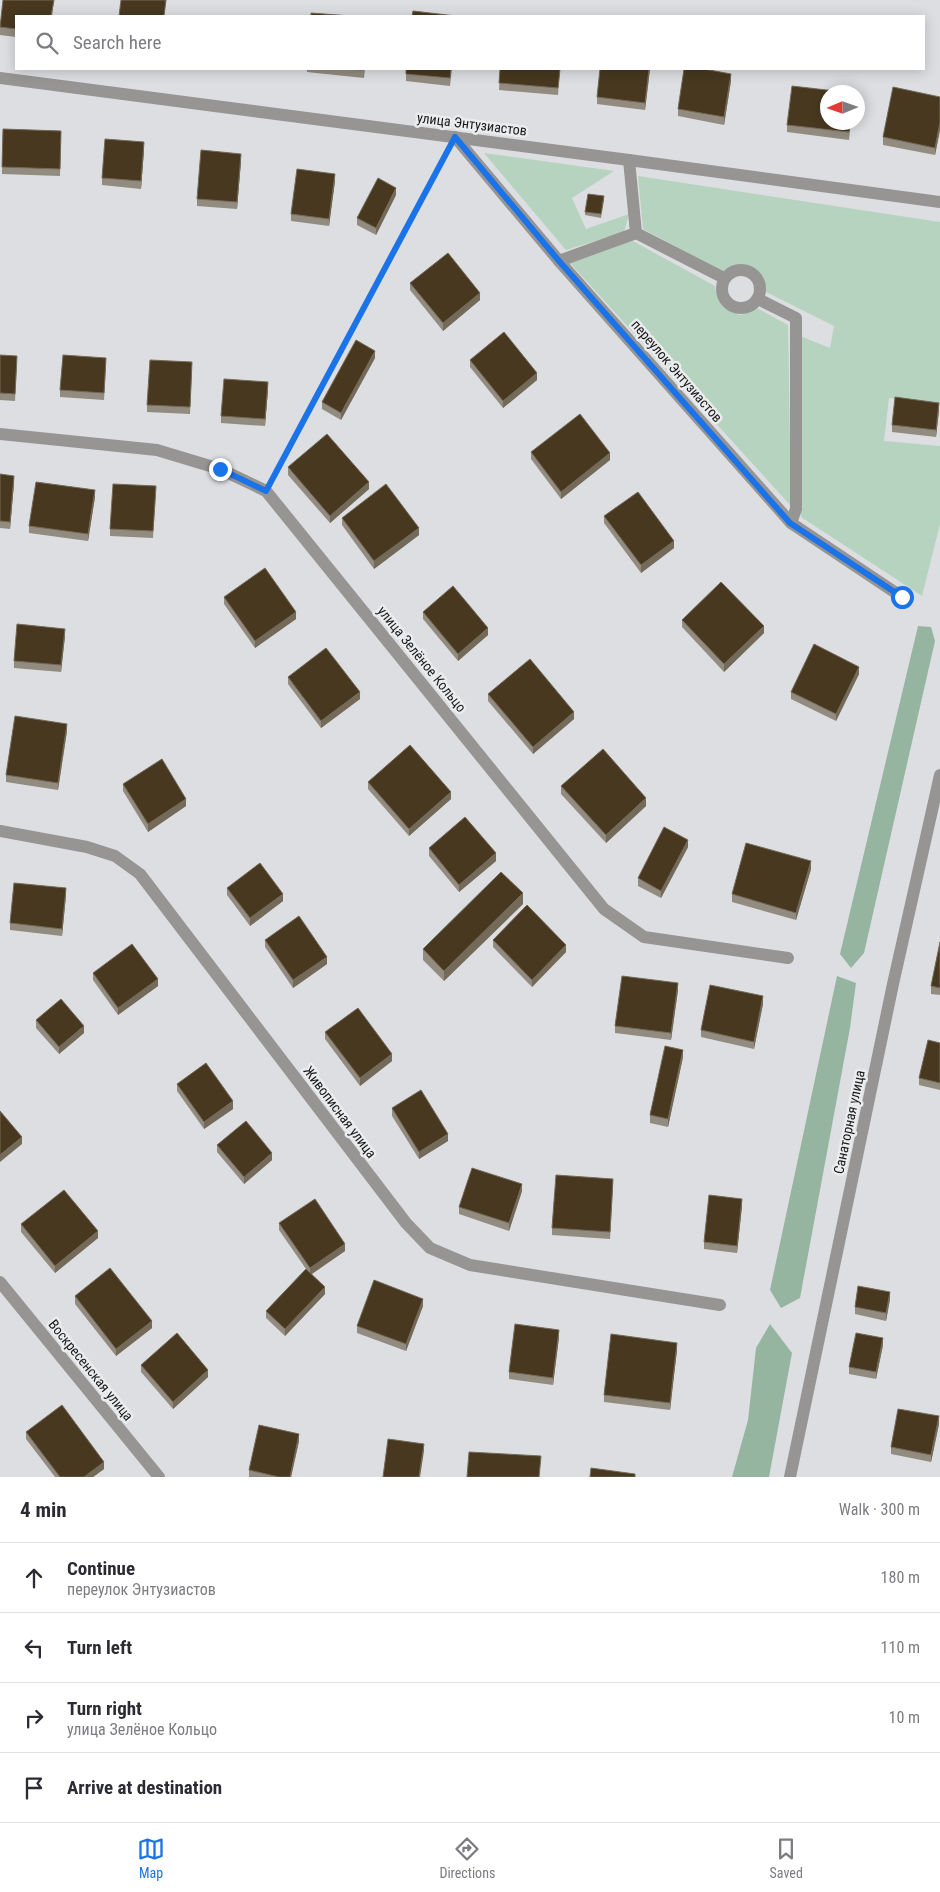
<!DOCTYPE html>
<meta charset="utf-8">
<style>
body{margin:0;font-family:"Roboto Condensed",sans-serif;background:#f2f2f3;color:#2b2b33}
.compass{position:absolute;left:820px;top:85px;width:45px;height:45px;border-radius:50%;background:#fff;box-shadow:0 2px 12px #0003;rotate:268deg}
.stop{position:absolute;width:15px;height:15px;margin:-11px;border:4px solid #1a73e8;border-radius:50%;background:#fff}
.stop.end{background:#1a73e8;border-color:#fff;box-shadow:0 1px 5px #0008}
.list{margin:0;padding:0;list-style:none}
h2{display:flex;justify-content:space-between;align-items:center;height:65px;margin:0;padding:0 20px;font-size:21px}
h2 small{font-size:16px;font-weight:400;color:#7c7c81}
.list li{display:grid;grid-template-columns:32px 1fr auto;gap:15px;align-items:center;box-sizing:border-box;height:70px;padding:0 20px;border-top:1px solid #e1e1e2}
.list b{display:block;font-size:19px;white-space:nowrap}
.list p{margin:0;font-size:16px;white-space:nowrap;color:#7c7c81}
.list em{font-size:16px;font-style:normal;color:#7c7c81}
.icon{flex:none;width:28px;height:28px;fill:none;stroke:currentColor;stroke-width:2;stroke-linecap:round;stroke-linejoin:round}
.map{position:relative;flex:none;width:940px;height:1477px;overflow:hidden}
.search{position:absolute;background:#fff;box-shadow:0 2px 12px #0003;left:15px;right:15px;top:15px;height:55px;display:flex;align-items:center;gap:12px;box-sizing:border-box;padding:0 18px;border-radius:0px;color:#7c7c81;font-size:19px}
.sheet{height:345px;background:#fff}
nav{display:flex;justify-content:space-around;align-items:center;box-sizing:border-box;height:70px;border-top:1px solid #e1e1e2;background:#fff;font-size:14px;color:#7c7c81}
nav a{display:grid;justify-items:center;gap:2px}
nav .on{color:#1a73e8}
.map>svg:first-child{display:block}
.green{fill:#b5d3bf}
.forest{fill:#96b5a0}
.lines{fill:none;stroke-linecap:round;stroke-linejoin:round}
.path{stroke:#777779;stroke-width:3;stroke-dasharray:1 4;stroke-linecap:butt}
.minor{stroke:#969594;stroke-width:12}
.wall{fill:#928b80}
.shaded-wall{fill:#746a59}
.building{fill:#47381f;stroke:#746a59}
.route{stroke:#1a73e8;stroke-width:6}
.labels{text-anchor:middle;stroke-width:5;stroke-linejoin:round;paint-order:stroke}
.street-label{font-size:14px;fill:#19191a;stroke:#ebecee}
</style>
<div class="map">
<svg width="940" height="1477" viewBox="0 0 940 1477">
<rect width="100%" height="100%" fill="#dddee1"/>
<g class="green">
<polygon points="484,153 614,171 572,198 586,229 629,214 624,232 566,250"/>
<path d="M638 176 940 222V403L889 398 884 441 940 446V524L922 596 801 517 800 336 830 348 834 326 764 291C764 266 742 260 722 271L643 229Z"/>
<path d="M631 240 715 286C718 305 723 309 741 315L757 308 788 325 791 506 570 263Z"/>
</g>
<g class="forest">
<polygon points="918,626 931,627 935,641 864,953 851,968 840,954"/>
<polygon points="837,976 856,983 850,1028 800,1298 781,1308 770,1290"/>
<polygon points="770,1324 792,1353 769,1477 732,1477 748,1420 756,1348"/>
</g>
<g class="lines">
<polyline class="path" points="274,477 446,154"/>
<g class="minor">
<polyline points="0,78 629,160 940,202"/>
<polyline points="455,137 559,261 791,523 902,597"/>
<polyline points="636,233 724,278"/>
<polyline points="559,261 636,233 629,160"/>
<circle cx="741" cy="289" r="19"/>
<polyline points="758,299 796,318 796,509 791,523"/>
<polyline points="0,434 157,450 220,469 266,491 604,909 644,937 788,958"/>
<polyline points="0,831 87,847 115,856 140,874 406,1223 430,1248 470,1265 720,1305"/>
<polyline points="0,1282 159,1477"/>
<polyline points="790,1477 893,984 940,775"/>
</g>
</g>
<g class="wall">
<polygon points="16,16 16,37 0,35 0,23"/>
<polygon points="307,69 365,69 364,78 307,72"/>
<polygon points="406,69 452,69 450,86 406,81"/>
<polygon points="500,69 560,69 558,95 499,90"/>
<polygon points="650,69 645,110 597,104 597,97"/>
<polygon points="731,81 724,125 678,116 678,109"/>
<polygon points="940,97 940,130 935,155 883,145 883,137"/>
<polygon points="851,122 849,140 787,132 787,125"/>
<polygon points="3,129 61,131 60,176 2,174"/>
<polygon points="144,150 141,189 102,185 102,178"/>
<polygon points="241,161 237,209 197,206 197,199"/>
<polygon points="335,181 329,226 291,221 291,214"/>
<polygon points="396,195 376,235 357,225 357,218"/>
<polygon points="604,200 601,218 585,215 585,212"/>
<polygon points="410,283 480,300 443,331 410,290"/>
<polygon points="0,355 17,363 15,401 0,400"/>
<polygon points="375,358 341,420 322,409 322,402"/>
<polygon points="470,360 537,380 503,408 470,367"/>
<polygon points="106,365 104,400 60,397 60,390"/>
<polygon points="192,369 190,414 147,412 147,405"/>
<polygon points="268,389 265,426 221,423 221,416"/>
<polygon points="939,410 936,437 892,432 892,425"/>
<polygon points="531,452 610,460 561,499 531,459"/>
<polygon points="288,467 369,489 330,523 288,475"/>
<polygon points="0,474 14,483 10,529 0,528"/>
<polygon points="156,493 153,538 110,536 110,529"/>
<polygon points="95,497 88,541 29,533 29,526"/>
<polygon points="604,516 674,548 641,573 604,523"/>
<polygon points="342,518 419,535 374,569 342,525"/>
<polygon points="224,597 296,619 255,648 224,604"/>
<polygon points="423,612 488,635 458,661 423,619"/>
<polygon points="682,620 764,633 724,672 682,627"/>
<polygon points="65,636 61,672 14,668 14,661"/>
<polygon points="859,674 836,721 791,699 791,692"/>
<polygon points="288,677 360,699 321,728 288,684"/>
<polygon points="488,694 574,719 533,754 488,701"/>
<polygon points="67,731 58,790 6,782 6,775"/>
<polygon points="368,782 451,799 409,836 368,789"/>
<polygon points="123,784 186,806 148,832 123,791"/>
<polygon points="561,786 646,806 606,843 561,794"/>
<polygon points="688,847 661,898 638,886 638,878"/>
<polygon points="429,848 496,861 459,892 429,856"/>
<polygon points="811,869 796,920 732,902 732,894"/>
<polygon points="227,888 283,901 250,926 227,895"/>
<polygon points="66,895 62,936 10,930 10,923"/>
<polygon points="523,904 444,981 423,960 423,949"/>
<polygon points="265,940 327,964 293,988 265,947"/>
<polygon points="493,940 566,952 532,987 493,947"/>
<polygon points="940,942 940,995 931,994 931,986"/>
<polygon points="93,973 158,986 118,1015 93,980"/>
<polygon points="678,990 671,1040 615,1033 615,1026"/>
<polygon points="763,1004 754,1049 701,1037 701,1030"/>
<polygon points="36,1020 84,1033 59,1054 36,1028"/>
<polygon points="325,1032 392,1061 360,1086 325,1039"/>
<polygon points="940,1043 940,1090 919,1085 919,1078"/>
<polygon points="683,1057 668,1127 650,1123 650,1115"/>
<polygon points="177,1084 233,1109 204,1129 177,1091"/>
<polygon points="392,1108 448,1141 419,1159 392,1116"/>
<polygon points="217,1145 272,1160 244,1184 217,1152"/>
<polygon points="613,1186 610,1239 552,1235 552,1228"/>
<polygon points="522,1191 509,1231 459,1214 459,1207"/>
<polygon points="742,1206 737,1253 704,1249 704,1242"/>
<polygon points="279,1223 345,1251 312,1274 325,1294 285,1336 266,1318 266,1311 306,1269 279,1230"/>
<polygon points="21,1224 98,1238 55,1273 21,1232"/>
<polygon points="75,1296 152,1328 116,1356 75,1304"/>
<polygon points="890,1299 886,1321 855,1314 855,1307"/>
<polygon points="423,1306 406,1351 357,1333 357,1326"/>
<polygon points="559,1337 553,1385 509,1379 509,1372"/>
<polygon points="883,1345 876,1379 849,1374 849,1367"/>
<polygon points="677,1350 670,1410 604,1402 604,1395"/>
<polygon points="141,1365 208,1377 173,1409 141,1372"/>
<polygon points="939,1424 931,1462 891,1454 891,1447"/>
<polygon points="26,1432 104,1469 93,1477 55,1477 26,1439"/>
<polygon points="299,1441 291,1477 249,1477 249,1470"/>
</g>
<g class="shaded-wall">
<polygon points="54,0 52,16 51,16"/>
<polygon points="649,69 650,69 645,110 645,103"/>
<polygon points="731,74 731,81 724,125 724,117"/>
<polygon points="940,122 940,130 935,155 935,148"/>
<polygon points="144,142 144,150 141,189 141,181"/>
<polygon points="241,154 241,161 237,209 237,202"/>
<polygon points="335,174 335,181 329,226 329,219"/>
<polygon points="396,188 396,195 376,235 376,228"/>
<polygon points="480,293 480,300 443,331 443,323"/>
<polygon points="375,351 375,358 341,420 341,413"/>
<polygon points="537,373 537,380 503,408 503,401"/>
<polygon points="268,382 268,389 265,426 265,419"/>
<polygon points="939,403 939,410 936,437 936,430"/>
<polygon points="610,453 610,460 561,499 561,492"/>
<polygon points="14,476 14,483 10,529 10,522"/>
<polygon points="369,482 369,489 330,523 330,516"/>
<polygon points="95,490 95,497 88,541 88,534"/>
<polygon points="419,528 419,535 374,569 374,561"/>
<polygon points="674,541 674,548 641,573 641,565"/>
<polygon points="296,612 296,619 255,648 255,641"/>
<polygon points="764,626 764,633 724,672 724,664"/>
<polygon points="488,628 488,635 458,661 458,654"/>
<polygon points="65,629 65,636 61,672 61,665"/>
<polygon points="859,667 859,674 836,721 836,714"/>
<polygon points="360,692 360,699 321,728 321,721"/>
<polygon points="574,712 574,719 533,754 533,747"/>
<polygon points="67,724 67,731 58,790 58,783"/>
<polygon points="451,792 451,799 409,836 409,829"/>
<polygon points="646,798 646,806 606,843 606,835"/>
<polygon points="186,799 186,806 148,832 148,824"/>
<polygon points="688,840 688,847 661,898 661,891"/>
<polygon points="496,853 496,861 459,892 459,885"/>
<polygon points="811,861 811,869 796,920 796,913"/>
<polygon points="66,888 66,895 62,936 62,929"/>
<polygon points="523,893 523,904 444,981 444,971"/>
<polygon points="283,894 283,901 250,926 250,918"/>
<polygon points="566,945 566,952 532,987 532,980"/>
<polygon points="327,957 327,964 293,988 293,980"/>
<polygon points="158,979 158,986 118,1015 118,1008"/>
<polygon points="678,983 678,990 671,1040 671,1033"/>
<polygon points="763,996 763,1004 754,1049 754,1042"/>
<polygon points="84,1026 84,1033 59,1054 59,1047"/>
<polygon points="683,1050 683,1057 668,1127 668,1119"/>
<polygon points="392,1054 392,1061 360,1086 360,1078"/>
<polygon points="233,1101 233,1109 204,1129 204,1122"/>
<polygon points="448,1134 448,1141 419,1159 419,1152"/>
<polygon points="22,1137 22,1144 0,1162 0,1155"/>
<polygon points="272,1153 272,1160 244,1184 244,1177"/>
<polygon points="522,1184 522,1191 509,1231 509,1223"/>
<polygon points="742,1199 742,1206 737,1253 737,1246"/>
<polygon points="98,1231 98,1238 55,1273 55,1266"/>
<polygon points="345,1244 345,1251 310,1275 310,1268"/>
<polygon points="325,1287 325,1294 285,1336 285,1329"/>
<polygon points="890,1292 890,1299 886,1321 886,1313"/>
<polygon points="423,1299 423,1306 406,1351 406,1344"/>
<polygon points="152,1321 152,1328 116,1356 116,1349"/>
<polygon points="559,1330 559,1337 553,1385 553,1378"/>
<polygon points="883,1338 883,1345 876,1379 876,1372"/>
<polygon points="677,1343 677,1350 670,1410 670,1403"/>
<polygon points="208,1370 208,1377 173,1409 173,1402"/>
<polygon points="939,1416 939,1424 931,1462 931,1455"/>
<polygon points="299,1434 299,1441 291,1477 290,1477"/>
<polygon points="424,1444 424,1451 420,1477 419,1477"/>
<polygon points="104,1462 104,1469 93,1477 84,1477"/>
</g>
<g class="building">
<polygon points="3,0 54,0 51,16 16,16 16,29 0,27"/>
<polygon points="121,0 166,0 164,16 119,16"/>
<polygon points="413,11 456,16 412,16"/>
<polygon points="311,13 351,16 311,16"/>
<polygon points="347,69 365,69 364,70"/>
<polygon points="406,69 451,69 450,78 406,74"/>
<polygon points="500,69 560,69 558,88 499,83"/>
<polygon points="600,69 649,69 645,103 597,97"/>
<polygon points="684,69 704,69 731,74 724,117 678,109"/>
<polygon points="792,86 844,92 828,92 828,122 850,122 849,132 787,125"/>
<polygon points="893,87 940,97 940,122 935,148 883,137"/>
<polygon points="3,129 61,131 60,169 2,167"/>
<polygon points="105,139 144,142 141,181 102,178"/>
<polygon points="201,150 241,154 237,202 197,199"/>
<polygon points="297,169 335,174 329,219 291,214"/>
<polygon points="378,178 396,188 376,228 357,218"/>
<polygon points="588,194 604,196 601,214 585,212"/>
<polygon points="448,253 480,293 443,323 410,283"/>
<polygon points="504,332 537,373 503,401 470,360"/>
<polygon points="356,340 375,351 341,413 322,402"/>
<polygon points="0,355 17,356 15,394 0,393"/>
<polygon points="63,355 106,358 104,393 60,390"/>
<polygon points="150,360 192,362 190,407 147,405"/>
<polygon points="224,379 268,382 265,419 221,416"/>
<polygon points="895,397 939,403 936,430 892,425"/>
<polygon points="580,414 610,453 561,492 531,452"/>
<polygon points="327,434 369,482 330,516 288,467"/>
<polygon points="0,474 14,476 10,522 0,521"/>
<polygon points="36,482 95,490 88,534 29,526"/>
<polygon points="113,484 156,486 153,531 110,529"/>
<polygon points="386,484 419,528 374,561 342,518"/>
<polygon points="638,492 674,541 641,565 604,516"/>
<polygon points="265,568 296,612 255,641 224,597"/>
<polygon points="721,582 764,626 724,664 682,620"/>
<polygon points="453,586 488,628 458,654 423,612"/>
<polygon points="17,624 65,629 61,665 14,661"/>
<polygon points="814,644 859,667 836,714 791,692"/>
<polygon points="326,648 360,692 321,721 288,677"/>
<polygon points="530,659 574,712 533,747 488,694"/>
<polygon points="15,716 67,724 58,783 6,775"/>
<polygon points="410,745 451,792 409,829 368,782"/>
<polygon points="603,749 646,798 606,835 561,786"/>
<polygon points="162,759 186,799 148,824 123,784"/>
<polygon points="465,817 496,853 459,885 429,848"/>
<polygon points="664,827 688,840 661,891 638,878"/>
<polygon points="746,843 811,861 796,913 732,894"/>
<polygon points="260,863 283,894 250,918 227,888"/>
<polygon points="501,872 523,893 444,971 423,949"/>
<polygon points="14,883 66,888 62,929 10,923"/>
<polygon points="527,905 566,945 532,980 493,940"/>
<polygon points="299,916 327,957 293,980 265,940"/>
<polygon points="940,942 940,988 931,986"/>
<polygon points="132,944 158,979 118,1008 93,973"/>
<polygon points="622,976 678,983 671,1033 615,1026"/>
<polygon points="710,985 763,996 754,1042 701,1030"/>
<polygon points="61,999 84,1026 59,1047 36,1020"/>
<polygon points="358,1008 392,1054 360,1078 325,1032"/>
<polygon points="928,1040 940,1043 940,1083 919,1078"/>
<polygon points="665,1046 683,1050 668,1119 650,1115"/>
<polygon points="206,1063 233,1101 204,1122 177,1084"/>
<polygon points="421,1090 448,1134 419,1152 392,1108"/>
<polygon points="0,1111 22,1137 0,1155"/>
<polygon points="246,1121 272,1153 244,1177 217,1145"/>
<polygon points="472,1168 522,1184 509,1223 459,1207"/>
<polygon points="556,1175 613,1179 610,1232 552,1228"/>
<polygon points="64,1190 98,1231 55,1266 21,1224"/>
<polygon points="709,1195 742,1199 737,1246 704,1242"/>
<polygon points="315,1199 345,1244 310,1268 279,1223"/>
<polygon points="110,1268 152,1321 116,1349 75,1296"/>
<polygon points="306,1269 325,1287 285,1329 266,1311"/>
<polygon points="374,1280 423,1299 406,1344 357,1326"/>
<polygon points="858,1286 890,1292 886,1313 855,1307"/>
<polygon points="515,1324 559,1330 553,1378 509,1372"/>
<polygon points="177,1333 208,1370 173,1402 141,1365"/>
<polygon points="856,1333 883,1338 876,1372 849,1367"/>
<polygon points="611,1334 677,1343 670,1403 604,1395"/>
<polygon points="62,1405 104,1462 84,1477 60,1477 26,1432"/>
<polygon points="898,1409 939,1416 931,1455 891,1447"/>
<polygon points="259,1425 299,1434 290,1477 279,1477 249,1470"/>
<polygon points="388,1439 424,1444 419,1477 383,1477"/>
<polygon points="469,1452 541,1456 539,1477 467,1477"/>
<polygon points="591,1468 635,1474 635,1477 590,1477"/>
</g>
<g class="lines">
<polyline class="route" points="220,469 266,491 455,137 559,261 790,523 902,597"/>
</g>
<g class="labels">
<g class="street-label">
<text transform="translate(472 124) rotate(7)" y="5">улица Энтузиастов</text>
<text transform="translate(677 371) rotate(49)" y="5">переулок Энтузиастов</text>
<text transform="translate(422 659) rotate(51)" y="5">улица Зелёное Кольцо</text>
<text transform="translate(340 1112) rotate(53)" y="5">Живописная улица</text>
<text transform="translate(849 1122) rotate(-78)" y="5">Санаторная улица</text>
<text transform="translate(91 1370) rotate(51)" y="5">Воскресенская улица</text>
</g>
</g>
</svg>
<svg class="compass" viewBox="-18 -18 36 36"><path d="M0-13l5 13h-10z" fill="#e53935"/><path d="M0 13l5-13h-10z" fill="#7c7c81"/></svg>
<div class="stop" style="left:902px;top:597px"></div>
<div class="stop end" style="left:220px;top:469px"></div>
<div class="search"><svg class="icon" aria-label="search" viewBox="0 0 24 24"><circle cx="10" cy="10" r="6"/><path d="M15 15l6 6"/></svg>Search here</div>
</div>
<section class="sheet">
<h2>4 min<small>Walk · 300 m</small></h2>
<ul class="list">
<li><svg class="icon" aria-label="ahead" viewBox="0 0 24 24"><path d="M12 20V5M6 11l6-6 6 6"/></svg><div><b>Continue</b><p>переулок Энтузиастов</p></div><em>180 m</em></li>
<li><svg class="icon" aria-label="left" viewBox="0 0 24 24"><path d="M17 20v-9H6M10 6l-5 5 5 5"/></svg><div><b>Turn left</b></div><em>110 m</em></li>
<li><svg class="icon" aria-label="right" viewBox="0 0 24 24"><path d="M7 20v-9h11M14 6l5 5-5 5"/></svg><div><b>Turn right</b><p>улица Зелёное Кольцо</p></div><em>10 m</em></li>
<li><svg class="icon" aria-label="arrive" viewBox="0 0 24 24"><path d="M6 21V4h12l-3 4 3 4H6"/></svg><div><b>Arrive at destination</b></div></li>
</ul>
</section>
<nav>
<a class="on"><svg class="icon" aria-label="map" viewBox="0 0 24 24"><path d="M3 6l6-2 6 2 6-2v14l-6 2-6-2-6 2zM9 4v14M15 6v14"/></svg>Map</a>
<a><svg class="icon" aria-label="directions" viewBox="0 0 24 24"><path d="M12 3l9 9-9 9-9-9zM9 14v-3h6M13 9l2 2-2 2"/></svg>Directions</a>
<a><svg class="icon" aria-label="saved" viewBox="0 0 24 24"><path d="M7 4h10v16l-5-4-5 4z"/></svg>Saved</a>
</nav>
